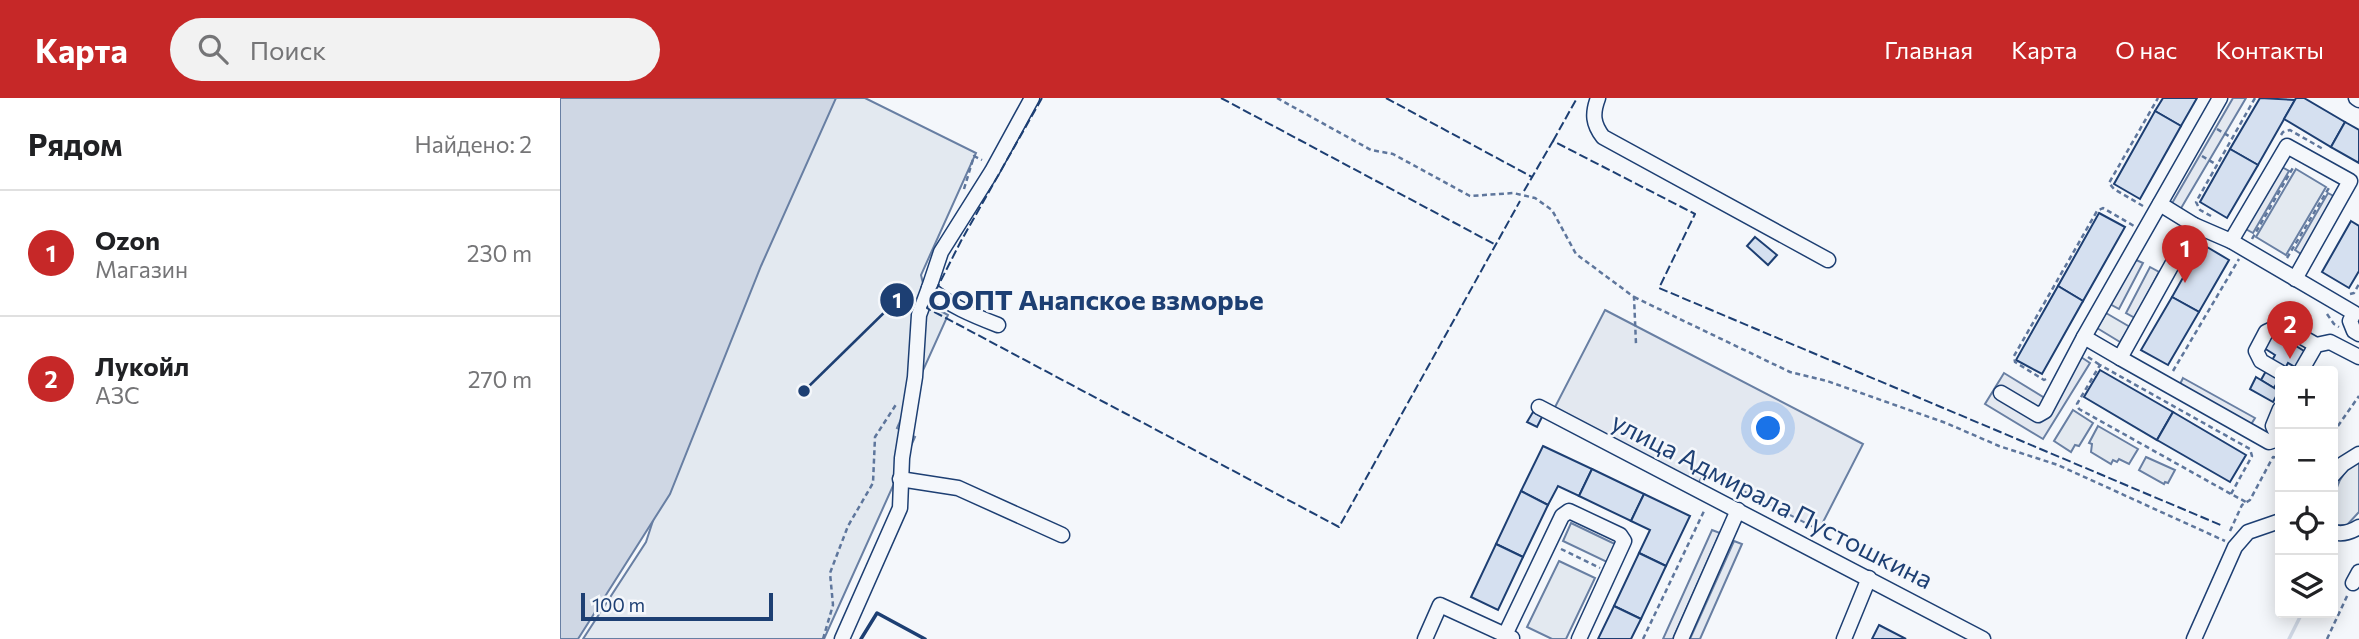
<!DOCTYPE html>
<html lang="ru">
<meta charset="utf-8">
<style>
body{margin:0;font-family:Commissioner,sans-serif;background:#f2f2f2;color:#202124}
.controls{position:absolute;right:21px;bottom:21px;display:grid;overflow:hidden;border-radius:7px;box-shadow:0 4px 18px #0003}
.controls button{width:63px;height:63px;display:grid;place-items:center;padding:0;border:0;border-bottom:2px solid #e0e0e0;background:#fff;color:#202124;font:35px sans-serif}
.scale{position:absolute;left:21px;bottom:18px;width:192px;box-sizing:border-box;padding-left:7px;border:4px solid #1d3f73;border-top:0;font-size:19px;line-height:24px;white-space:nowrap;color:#1d3f73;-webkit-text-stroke:5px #f4f7fb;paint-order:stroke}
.you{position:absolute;left:1209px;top:331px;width:24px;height:24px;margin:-18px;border:5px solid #fff;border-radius:50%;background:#1a73e8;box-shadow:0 0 0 10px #1a73e833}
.badge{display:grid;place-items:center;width:46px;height:46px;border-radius:50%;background:#c62828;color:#fff;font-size:23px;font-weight:700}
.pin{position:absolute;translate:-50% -58px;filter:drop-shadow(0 2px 4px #0008)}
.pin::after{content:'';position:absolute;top:37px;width:24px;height:21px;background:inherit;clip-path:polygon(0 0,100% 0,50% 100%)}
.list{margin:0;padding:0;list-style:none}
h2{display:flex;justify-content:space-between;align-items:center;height:91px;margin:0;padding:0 28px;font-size:30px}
h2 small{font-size:23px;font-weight:400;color:#757577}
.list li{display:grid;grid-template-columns:46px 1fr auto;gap:21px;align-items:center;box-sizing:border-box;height:126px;padding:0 28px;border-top:2px solid #e0e0e0}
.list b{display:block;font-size:26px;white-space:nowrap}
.list p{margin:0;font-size:23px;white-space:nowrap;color:#757577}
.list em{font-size:23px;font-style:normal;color:#757577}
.icon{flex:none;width:38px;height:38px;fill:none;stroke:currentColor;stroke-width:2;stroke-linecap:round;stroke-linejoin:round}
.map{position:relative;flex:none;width:1799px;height:541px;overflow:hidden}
header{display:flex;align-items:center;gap:42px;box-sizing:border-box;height:98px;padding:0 35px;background:#c62828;color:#fff}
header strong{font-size:33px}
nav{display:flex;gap:38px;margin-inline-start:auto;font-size:24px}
.search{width:490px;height:63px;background:#f2f2f2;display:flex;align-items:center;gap:18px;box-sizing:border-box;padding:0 24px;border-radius:38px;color:#757577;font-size:26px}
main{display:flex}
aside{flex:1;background:#fff}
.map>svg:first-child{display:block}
.green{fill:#e3e9f0;stroke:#687fa3;stroke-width:2}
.parking{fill:#e3e8f0;stroke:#687fa3;stroke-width:2}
.water{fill:#cfd7e4;stroke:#687fa3;stroke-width:2}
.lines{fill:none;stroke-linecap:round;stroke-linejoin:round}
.stream{stroke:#cfd7e4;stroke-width:3.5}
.building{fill:#d5e0f0;stroke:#1d3f73;stroke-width:2}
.minor-casing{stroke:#1d3f73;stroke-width:17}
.path{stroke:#5e769c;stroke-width:2.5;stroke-dasharray:5 3.5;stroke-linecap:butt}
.minor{stroke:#f4f7fb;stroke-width:14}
.fence{stroke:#1d3f73;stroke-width:2;stroke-dasharray:9 3.5;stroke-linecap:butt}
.wall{stroke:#1d3f73;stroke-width:3.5}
.labels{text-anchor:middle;stroke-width:5;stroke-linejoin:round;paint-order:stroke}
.street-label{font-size:26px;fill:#1d3f73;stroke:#f4f7fb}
.leader{fill:none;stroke:#1d3f73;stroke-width:2.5}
.callout-dot{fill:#1d3f73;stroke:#f4f7fb;stroke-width:2.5}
.mark-label{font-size:21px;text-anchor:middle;font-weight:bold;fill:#fff}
.callout-label{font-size:28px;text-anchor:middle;font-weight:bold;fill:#1d3f73;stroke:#f4f7fb;stroke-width:5;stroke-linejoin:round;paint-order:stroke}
</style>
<header>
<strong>Карта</strong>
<div class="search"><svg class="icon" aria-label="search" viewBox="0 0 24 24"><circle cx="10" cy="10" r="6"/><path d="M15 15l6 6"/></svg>Поиск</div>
<nav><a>Главная</a><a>Карта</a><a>О нас</a><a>Контакты</a></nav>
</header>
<main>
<aside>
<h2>Рядом<small>Найдено: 2</small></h2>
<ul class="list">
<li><span class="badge">1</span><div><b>Ozon</b><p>Магазин</p></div><em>230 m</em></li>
<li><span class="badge">2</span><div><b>Лукойл</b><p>АЗС</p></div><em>270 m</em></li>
</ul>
</aside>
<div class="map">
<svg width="1799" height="541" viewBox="0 0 1799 541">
<rect width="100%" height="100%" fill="#f4f7fb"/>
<g class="green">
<polygon points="261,0 305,0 416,55 361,177 368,206 388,217 337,330 355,339 264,541 23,541 86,444 147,257"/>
<polygon points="1736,71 1766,89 1726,157 1696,139"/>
<polygon points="1546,215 1570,229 1560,244 1537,230"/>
<polygon points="1513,312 1533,325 1519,348 1515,347 1511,354 1494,343"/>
<polygon points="1538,328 1578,351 1569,366 1559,361 1557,364 1553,362 1551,366 1531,354 1532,346 1529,345"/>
<polygon points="1586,359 1615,372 1608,385 1605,384 1604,386 1579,372"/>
<path d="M1799 360V414L1787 427H1773C1773 398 1774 380 1799 360Z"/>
<polygon points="1011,425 1057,447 1049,465 1003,443"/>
<polygon points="999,463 1035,480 1006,541 992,541 967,529"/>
</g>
<g class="parking">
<polygon points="1673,0 1686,0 1620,112 1611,107"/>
<polygon points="1720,68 1729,73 1693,135 1684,130"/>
<polygon points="1768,95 1777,100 1744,158 1735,152"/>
<polygon points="1574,161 1583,165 1559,211 1550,206"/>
<polygon points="1590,169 1599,174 1575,220 1566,215"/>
<polygon points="1045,212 1303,346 1259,432 1145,373 1138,386 994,311"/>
<polygon points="1521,259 1530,265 1483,341 1425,306 1444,275 1493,305"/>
<polygon points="1623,280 1695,320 1690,328 1619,288"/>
<polygon points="1152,432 1160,435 1113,541 1103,541"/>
<polygon points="1174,443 1182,446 1140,541 1130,541"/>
</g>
<polygon class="water" points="0,0 276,0 201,168 110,396 18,541 0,541"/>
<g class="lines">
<polyline class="stream" points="1729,541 1742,515"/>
</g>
<g class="building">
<polygon points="1603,0 1637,0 1621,28 1595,13"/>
<polygon points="1700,0 1735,2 1698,67 1670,51"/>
<polygon points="1736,0 1744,0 1785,24 1771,49 1724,21"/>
<polygon points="1595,13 1621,28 1580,101 1554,86"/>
<polygon points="1785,24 1799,32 1799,65 1771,49"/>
<polygon points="1670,51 1698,67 1667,120 1640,104"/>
<polygon points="1539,115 1565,129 1523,203 1498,188"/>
<polygon points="1791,123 1799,128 1799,173 1789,190 1762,174"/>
<polygon points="1195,139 1217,157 1208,167 1187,148"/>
<polygon points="1642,146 1669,162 1639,214 1612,199"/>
<polygon points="1498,188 1523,203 1482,276 1456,262"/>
<polygon points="1612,199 1639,214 1608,267 1581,252"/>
<polygon points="1713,234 1749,256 1740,272 1728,265 1714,290 1701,282 1715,257 1704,250"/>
<polygon points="1540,272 1613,314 1597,342 1524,299"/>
<polygon points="1696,279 1719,293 1713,304 1690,291"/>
<polygon points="973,314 982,319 977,329 967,324"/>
<polygon points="1613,314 1686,357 1670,384 1597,342"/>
<polygon points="983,348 1032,371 1019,398 998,388 988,407 961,393"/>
<polygon points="1032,371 1084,396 1071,423 1019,398"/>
<polygon points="961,393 988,407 963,459 936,446"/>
<polygon points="1084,396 1130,418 1106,468 1079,455 1090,432 1071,423"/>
<polygon points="936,446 963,459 938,512 911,499"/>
<polygon points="1079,455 1106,468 1081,521 1054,508"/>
<polygon points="1054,508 1081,521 1071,541 1038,541"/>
<polygon points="1319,527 1346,541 1312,541"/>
</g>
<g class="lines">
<g class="minor-casing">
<g id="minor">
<path d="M1038 0C1032 16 1033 26 1043 39L1268 162"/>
<polyline points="1796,0 1799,2"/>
<polyline points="1600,106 1634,127 1671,143 1794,215 1790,223 1794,233 1799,236"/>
<polyline points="1671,143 1727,48 1790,83 1735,181"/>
<path d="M438 227C412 217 390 208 369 190L381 154 432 73 472 0"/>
<polyline points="1524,239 1560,260 1634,127"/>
<polyline points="1560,260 1709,344 1718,341"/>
<polyline points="1741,273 1756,247 1770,244 1799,259"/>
<polyline points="1720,274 1701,263 1696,253 1706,234 1721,227 1756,247"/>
<polyline points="1441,295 1478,317 1485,313 1524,239 1660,0"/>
<polyline points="979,309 1423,541"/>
<polyline points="1720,311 1713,328 1720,343"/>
<polyline points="1773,377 1783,366 1799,356"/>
<polyline points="340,381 398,390 502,437"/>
<path d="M1773 434C1782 437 1791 434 1799 429"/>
<polyline points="1793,485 1799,474"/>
<polyline points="945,537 1002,418 1009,413 1060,437 1064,443 1019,541"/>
<polyline points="282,541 340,410 342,360 355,279 359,217 369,190"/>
<polyline points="865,541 880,507 952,540"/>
<polyline points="1121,541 1178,412"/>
<polyline points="1284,541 1309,480"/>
<polyline points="1634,541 1675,449 1688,434 1720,423"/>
</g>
</g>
<g class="path">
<polyline points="717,0 811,52 833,56 910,98 953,95 975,100 992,112 1016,156 1074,199 1076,246"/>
<polyline points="1657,31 1672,40"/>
<polyline points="1721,37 1723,34 1730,32 1763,51"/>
<polyline points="1642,58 1657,67"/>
<polyline points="404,91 414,58 422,62"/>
<polyline points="1583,108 1554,91 1549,85 1598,0"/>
<polyline points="1651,118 1640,112 1636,104 1695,0"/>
<polyline points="1692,141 1734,68"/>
<polyline points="1727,160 1770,88"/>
<polyline points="1790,196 1794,195 1799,186"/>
<polyline points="1074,199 1230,274 1267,283 1386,325 1439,348 1498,367 1665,443"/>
<polyline points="1767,216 1774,226 1779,229"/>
<polyline points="1528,259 1540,267"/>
<polyline points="1613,273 1679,161"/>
<polyline points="1486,281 1484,282 1455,264 1454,258 1537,113 1543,110 1574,128"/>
<polyline points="1773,335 1799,298"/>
<polyline points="1671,396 1692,358 1690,351 1540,267 1517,306 1519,311 1671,396 1686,404"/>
<polyline points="1670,433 1682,407 1690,402 1713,359 1720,360"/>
<polyline points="1001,451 1040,470"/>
<polyline points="263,541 273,507 270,475 288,428 313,385 315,339 337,305"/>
<polyline points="1083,541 1145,411"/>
<polyline points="1767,541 1788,496"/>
</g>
<use href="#minor" class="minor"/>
<g class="fence">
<polyline points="661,0 936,147"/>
<polyline points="826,0 972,79"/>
<polyline points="993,43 1017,0"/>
<polyline points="964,93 993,43 1135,116 1099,190 1663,428"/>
<polyline points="375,194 401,143 482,0"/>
<polyline points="369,206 367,210 779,429 960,103"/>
</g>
<polyline class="wall" points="301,541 317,515 365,541"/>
</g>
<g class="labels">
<g class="street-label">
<text transform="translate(1212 403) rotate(27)" y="9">улица Адмирала Пустошкина</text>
</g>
</g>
<path class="leader" d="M244 293L337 202"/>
<g class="callout-dot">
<circle cx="244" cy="293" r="7"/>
<circle cx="337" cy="202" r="18"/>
</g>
<g class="mark-label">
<text x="337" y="210">1</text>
</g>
<g class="callout-label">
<text x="536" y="212">ООПТ Анапское взморье</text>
</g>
</svg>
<div class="controls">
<button>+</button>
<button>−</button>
<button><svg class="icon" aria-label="locate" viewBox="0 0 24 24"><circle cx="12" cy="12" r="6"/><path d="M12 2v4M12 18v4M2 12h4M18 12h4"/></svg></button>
<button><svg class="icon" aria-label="layers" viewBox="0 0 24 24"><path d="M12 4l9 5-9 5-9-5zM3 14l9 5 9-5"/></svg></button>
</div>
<div class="scale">100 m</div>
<div class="you"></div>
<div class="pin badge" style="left:1625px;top:185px">1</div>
<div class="pin badge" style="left:1730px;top:261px">2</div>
</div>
</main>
